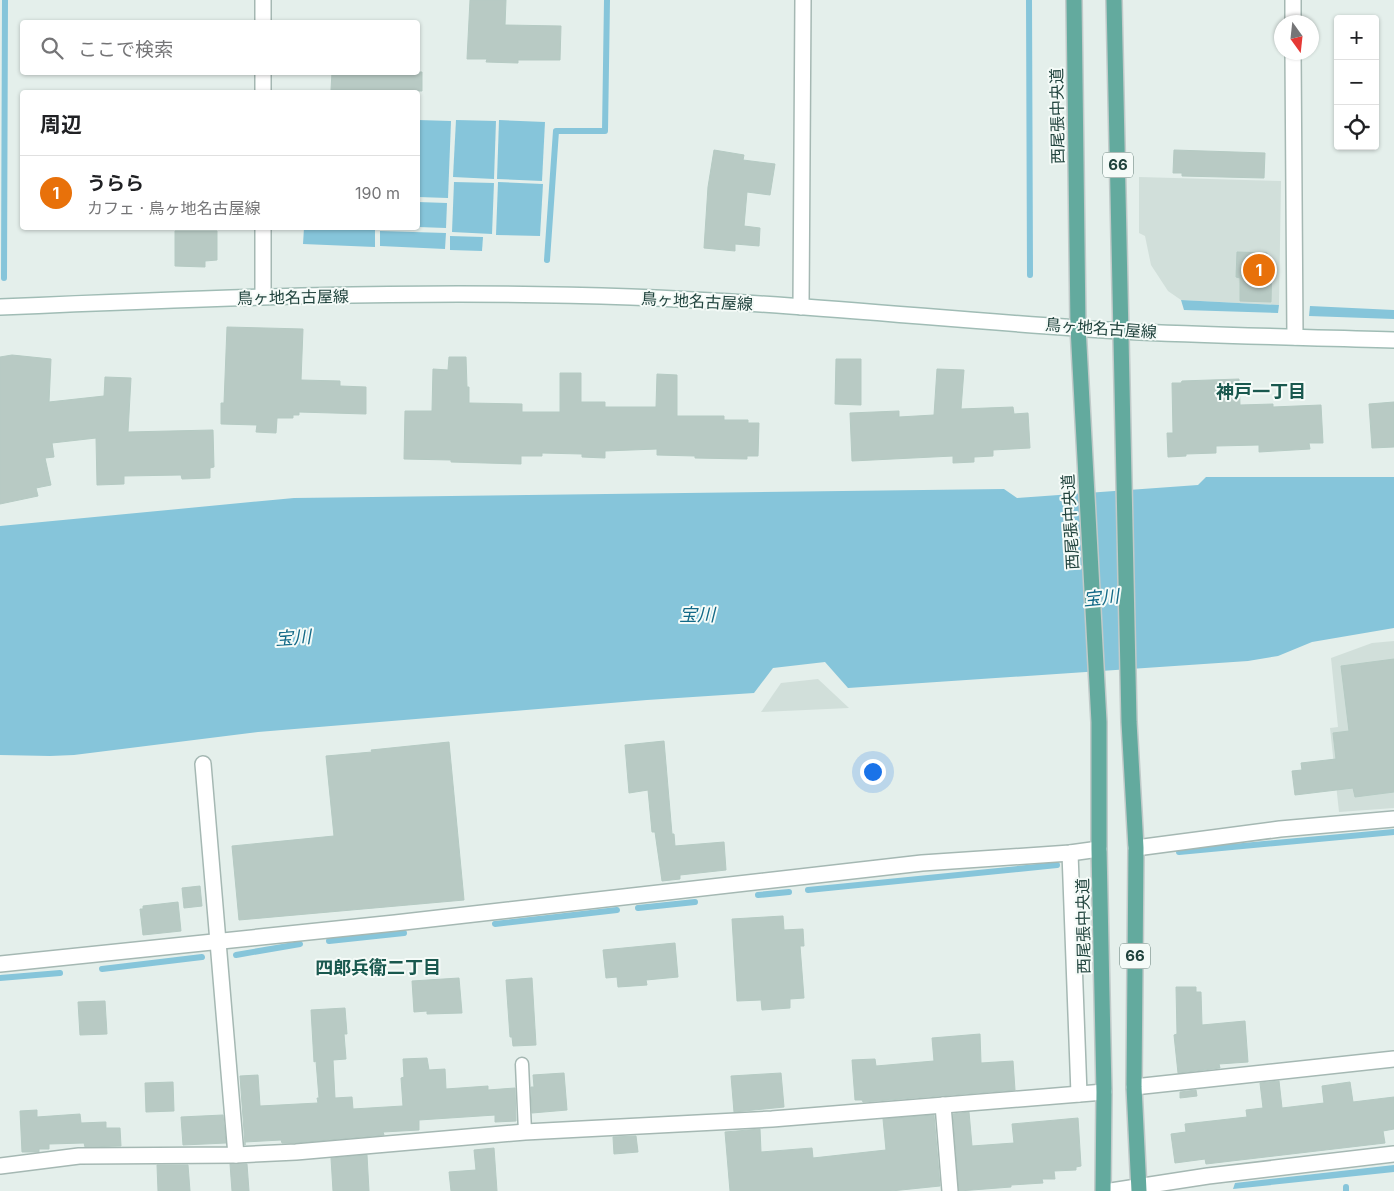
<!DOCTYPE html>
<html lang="ja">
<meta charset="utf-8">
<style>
body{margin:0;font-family:Inter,"Noto Sans JP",sans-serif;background:#f2f2f2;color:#202124}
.controls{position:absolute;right:15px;top:15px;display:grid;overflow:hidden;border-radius:5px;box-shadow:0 1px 4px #0004}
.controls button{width:45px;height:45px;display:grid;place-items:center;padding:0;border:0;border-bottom:1px solid #e0e0e0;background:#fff;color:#202124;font:25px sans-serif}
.compass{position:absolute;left:1274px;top:15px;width:45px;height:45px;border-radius:50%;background:#fff;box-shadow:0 1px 4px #0004;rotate:165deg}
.you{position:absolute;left:872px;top:771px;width:18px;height:18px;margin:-12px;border:4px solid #fff;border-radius:50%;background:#1a73e8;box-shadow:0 0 0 8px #1a73e833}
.badge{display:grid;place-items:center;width:32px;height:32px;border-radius:50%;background:#7c3aed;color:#fff;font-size:16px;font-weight:700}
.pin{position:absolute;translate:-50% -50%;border:2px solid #fff;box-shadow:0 1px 5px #0006}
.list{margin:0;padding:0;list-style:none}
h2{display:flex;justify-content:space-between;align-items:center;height:65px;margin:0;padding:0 20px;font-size:21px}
h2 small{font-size:16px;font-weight:400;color:#757577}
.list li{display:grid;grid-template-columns:32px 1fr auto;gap:15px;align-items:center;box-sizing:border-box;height:75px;padding:0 20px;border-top:1px solid #e0e0e0}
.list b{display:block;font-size:19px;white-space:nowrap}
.list p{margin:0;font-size:16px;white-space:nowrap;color:#757577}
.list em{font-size:16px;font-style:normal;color:#757577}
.icon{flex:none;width:28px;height:28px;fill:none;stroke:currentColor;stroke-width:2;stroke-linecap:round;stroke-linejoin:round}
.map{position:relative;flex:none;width:1394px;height:1191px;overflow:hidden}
.search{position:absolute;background:#fff;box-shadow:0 1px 4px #0004;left:20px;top:20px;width:400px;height:55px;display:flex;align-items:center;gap:12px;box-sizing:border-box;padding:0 18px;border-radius:5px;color:#757577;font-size:19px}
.panel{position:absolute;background:#fff;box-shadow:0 1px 4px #0004;left:20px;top:90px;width:400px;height:140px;border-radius:5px}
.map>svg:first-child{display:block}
.built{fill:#d1dfda}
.water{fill:#86c5da}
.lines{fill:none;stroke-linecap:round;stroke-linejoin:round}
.stream{stroke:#86c5da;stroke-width:6}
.building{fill:#b8cac4;stroke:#b5cac3}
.service-casing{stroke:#a5b8b3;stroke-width:15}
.minor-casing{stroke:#a5b8b3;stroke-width:18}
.secondary-casing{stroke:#a0bcb5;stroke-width:18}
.primary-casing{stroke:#c1cac9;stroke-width:18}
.service{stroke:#fff;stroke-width:12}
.minor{stroke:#fff;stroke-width:15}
.secondary{stroke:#fff;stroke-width:15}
.primary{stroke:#63aa9e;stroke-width:15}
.labels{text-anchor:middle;stroke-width:4;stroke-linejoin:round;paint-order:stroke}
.shield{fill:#f5fbf8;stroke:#607a75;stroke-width:1}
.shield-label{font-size:15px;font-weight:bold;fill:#20433d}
.street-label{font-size:16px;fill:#20433d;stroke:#f5fbf8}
.neighbourhood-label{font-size:18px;font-weight:bold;fill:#19584e;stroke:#f5fbf8}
.water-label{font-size:18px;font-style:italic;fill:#126987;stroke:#f5fbf8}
</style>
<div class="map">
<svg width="1394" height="1191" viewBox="0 0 1394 1191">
<rect width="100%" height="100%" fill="#e4efeb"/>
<g class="built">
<polygon points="1139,177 1281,181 1279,305 1181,300 1168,291 1151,265 1145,236 1139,233"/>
<polygon points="1394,641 1394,808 1339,812 1330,728 1338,727 1331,658 1372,643"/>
<polygon points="818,679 849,708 761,712 781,683"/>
</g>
<g class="water">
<polygon points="418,120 451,121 448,198 418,197"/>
<polygon points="456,120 496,121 494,179 453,177"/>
<polygon points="499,120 545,122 542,181 497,179"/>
<polygon points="454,182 494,183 492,234 452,232"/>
<polygon points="498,182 543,184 540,236 496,235"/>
<polygon points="418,202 447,203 446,228 418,227"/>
<polygon points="304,228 375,228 375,247 303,244"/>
<polygon points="380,231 446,233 445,249 380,246"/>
<polygon points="450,236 483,237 482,251 450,250"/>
<polygon points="1181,300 1279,305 1278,313 1184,310"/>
<polygon points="1310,306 1394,310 1394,319 1309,316"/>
<polygon points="1206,477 1394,477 1394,628 1312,642 1278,656 1248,661 848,688 825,662 773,668 754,693 647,700 258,732 74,755 50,756 0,755 0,526 294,498 1004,489 1017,498 1198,485"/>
<polygon points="1394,1165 1394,1172 1233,1189 1235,1183"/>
</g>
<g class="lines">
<g class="stream">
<polyline points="1029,0 1030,275"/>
<polyline points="547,260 556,131 605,131 607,0"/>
<polyline points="4,278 5,0"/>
<polyline points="1179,852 1394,832"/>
<polyline points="808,890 1057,865"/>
<polyline points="758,895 789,892"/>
<polyline points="638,908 695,902"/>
<polyline points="495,924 617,910"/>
<polyline points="329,941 404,933"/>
<polyline points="236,955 300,944"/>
<polyline points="102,969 202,957"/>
<polyline points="0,978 60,973"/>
<polyline points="1346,1191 1346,1187"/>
</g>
</g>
<g class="building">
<polygon points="470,0 506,0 505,25 561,26 560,60 518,60 518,63 486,62 487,59 467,59"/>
<polygon points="332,72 422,72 422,91 331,90"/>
<polygon points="714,150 744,155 743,160 775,164 770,195 747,192 744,226 760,228 759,246 735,244 735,251 704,248 708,187"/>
<polygon points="1174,150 1265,153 1264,178 1182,176 1182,173 1173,173"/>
<polygon points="175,231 217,231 217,260 205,261 205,267 175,266"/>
<polygon points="1237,252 1267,253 1267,259 1272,259 1271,302 1240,301 1240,278 1236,277"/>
<polygon points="227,327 303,329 301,380 340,381 340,386 366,387 366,414 299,412 299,415 293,415 293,418 277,418 276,433 256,432 257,425 221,424 221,403 224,403"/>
<polygon points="12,355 51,359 49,402 104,396 105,377 131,378 128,432 213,430 214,467 210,468 210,478 182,479 181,475 124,476 124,484 97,485 96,438 52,443 54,457 45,458 51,485 36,488 38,496 0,504 0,357"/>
<polygon points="449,357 466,357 467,387 469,387 469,403 522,404 522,412 560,412 560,373 581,373 581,402 605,402 605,407 656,407 657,374 677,375 677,416 724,416 724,420 748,420 748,423 759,423 758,456 747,456 747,459 695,458 695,456 657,455 657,449 605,451 605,458 582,457 582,454 542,453 542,456 521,456 521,464 451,462 451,460 404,459 405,411 432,411 433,369 448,370"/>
<polygon points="836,359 861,359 861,405 835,404"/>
<polygon points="937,369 964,370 961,409 1013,407 1014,414 1028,413 1030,448 993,450 993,456 974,457 974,462 953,463 953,456 852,461 850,413 899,411 899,417 934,415"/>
<polygon points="1239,379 1240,405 1273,404 1273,407 1321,405 1323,443 1309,443 1310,449 1259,452 1259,445 1216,446 1216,453 1186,454 1186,456 1168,457 1167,433 1173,433 1172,383 1181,383 1182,381"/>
<polygon points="1394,402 1394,447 1372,448 1369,404"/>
<polygon points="1394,659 1394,792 1355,797 1353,788 1295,795 1292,771 1302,770 1301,763 1336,759 1333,733 1349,731 1341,666"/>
<polygon points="664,741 672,834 674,834 675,846 724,842 726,870 680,875 680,879 662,881 655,832 652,832 648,790 629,793 625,745"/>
<polygon points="449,742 464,900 239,920 232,846 334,836 326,756 372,752 371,750"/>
<polygon points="200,886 202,906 184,908 182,888"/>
<polygon points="178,902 181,931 143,935 140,909 143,909 143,906"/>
<polygon points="783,916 784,930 803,929 804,946 800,946 804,998 790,999 790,1008 762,1010 761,1000 737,1001 732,919"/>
<polygon points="675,943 678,977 646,980 647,985 618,987 617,977 606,978 603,950"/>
<polygon points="459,978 462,1013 427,1014 427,1011 414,1012 412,981"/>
<polygon points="532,978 536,1045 513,1046 512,1037 510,1037 506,980"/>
<polygon points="1176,987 1196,987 1196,992 1201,992 1202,1025 1245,1021 1248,1062 1219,1064 1220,1068 1178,1073 1174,1035 1177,1034"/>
<polygon points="105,1001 107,1034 80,1035 78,1002"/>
<polygon points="345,1008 347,1034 344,1034 346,1059 333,1060 335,1098 352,1097 353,1109 403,1106 401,1078 404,1077 403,1059 427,1058 429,1070 445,1069 446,1089 488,1086 488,1090 515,1088 516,1121 495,1122 495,1115 419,1120 419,1130 383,1132 384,1135 295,1143 282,1143 281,1140 245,1142 245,1145 240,1076 258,1075 260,1106 318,1103 317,1098 319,1098 316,1061 314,1062 311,1010"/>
<polygon points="980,1034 981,1063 1013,1061 1015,1090 863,1102 862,1100 855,1100 852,1060 875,1059 876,1066 934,1061 932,1038"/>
<polygon points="564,1073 567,1110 532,1113 531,1087 534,1087 533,1075"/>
<polygon points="781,1073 784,1107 734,1112 731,1076"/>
<polygon points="1279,1081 1282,1108 1324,1103 1322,1086 1350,1082 1353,1102 1394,1097 1394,1129 1383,1131 1385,1143 1206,1164 1205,1159 1175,1163 1171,1134 1186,1132 1185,1124 1247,1117 1246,1110 1263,1108 1260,1083"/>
<polygon points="173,1082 174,1111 146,1112 145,1083"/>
<polygon points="1196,1090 1197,1096 1180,1098 1180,1092"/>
<polygon points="37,1110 37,1117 80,1114 81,1123 106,1122 106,1128 120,1128 121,1146 85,1147 84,1143 49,1144 49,1149 39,1149 39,1152 22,1152 20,1111"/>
<polygon points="969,1112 972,1146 1014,1143 1012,1124 1078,1118 1081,1166 1076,1167 1076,1170 1054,1171 1055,1179 1042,1179 1043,1183 1011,1185 1011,1187 959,1191 953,1114"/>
<polygon points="223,1115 226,1143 183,1145 181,1117"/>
<polygon points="934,1115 940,1186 891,1191 730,1191 725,1132 760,1129 761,1152 812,1148 813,1158 886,1150 883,1119"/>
<polygon points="636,1136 638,1152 614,1154 613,1137"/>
<polygon points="494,1148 497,1191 451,1191 449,1172 476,1170 474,1150"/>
<polygon points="367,1155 369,1191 333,1191 331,1158"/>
<polygon points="230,1164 247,1164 249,1191 232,1191"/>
<polygon points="157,1165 188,1165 190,1191 158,1191"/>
</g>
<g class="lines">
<g class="service-casing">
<polyline id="service" points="522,1064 525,1132"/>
</g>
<g class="minor-casing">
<g id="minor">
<polyline points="1293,0 1293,22"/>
<polyline points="263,22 263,0"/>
<polyline points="1293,52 1295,337"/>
<polyline points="263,92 263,72"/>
<polyline points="263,296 263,228"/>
<polyline points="801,307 803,0"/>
<polyline points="203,764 236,1155"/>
<polyline points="1136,848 1280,829 1394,819"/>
<polyline points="1070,853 1079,1094"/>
<polyline points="0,964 395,923 922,863 1070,853 1099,849"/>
<polyline points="1134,1087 1394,1059"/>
<polyline points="943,1105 950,1191"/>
<polyline points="0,1166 79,1156 236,1155 296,1152 525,1132 772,1119 1104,1092"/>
<polyline points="1111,1191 1208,1176 1394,1154"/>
</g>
</g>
<g class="secondary-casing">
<path id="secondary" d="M0 307C210 298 421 289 631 297 794 303 957 321 1121 331 1212 336 1303 337 1394 340"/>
</g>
<g class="primary-casing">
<g id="primary">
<polyline points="1074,0 1078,327 1099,722 1099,849 1104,1092 1103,1191"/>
<polyline points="1114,0 1129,722 1136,848 1134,1087 1139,1191"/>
</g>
</g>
<use href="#service" class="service"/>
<use href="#minor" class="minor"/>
<use href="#secondary" class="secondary"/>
<use href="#primary" class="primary"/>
</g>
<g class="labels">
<g class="shield">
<rect x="1103" y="152.5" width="30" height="25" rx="4"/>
<rect x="1120" y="943.5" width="30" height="25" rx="4"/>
</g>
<g class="shield-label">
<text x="1118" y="170">66</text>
<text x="1135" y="961">66</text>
</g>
<g class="street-label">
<text transform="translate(1057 116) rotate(-91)" y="6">西尾張中央道</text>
<text transform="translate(293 297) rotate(-1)" y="6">鳥ヶ地名古屋線</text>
<text transform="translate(697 301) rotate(3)" y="6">鳥ヶ地名古屋線</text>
<text transform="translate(1101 328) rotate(4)" y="6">鳥ヶ地名古屋線</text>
<text transform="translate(1070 522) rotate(-93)" y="6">西尾張中央道</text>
<text transform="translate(1083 926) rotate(-91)" y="6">西尾張中央道</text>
</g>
<g class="neighbourhood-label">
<text x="1261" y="398">神戸一丁目</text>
<text x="378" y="974">四郎兵衛二丁目</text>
</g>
<g class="water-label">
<text transform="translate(1101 598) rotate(-6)" y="6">宝川</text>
<text x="697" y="621">宝川</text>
<text transform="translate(293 638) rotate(-4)" y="6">宝川</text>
</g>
</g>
</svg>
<div class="controls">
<button>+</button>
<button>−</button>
<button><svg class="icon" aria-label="locate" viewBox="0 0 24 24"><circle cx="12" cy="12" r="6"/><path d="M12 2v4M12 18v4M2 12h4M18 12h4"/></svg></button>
</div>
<svg class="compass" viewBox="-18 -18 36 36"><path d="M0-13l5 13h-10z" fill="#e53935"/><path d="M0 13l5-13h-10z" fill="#757577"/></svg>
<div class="you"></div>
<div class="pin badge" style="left:1259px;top:270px;background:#e8710a">1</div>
<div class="search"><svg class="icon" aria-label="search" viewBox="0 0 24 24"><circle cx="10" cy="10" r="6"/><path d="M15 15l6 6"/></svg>ここで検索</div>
<section class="panel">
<h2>周辺<small></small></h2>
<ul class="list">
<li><span class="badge" style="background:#e8710a">1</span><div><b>うらら</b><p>カフェ · 鳥ヶ地名古屋線</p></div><em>190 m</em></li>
</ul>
</section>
</div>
